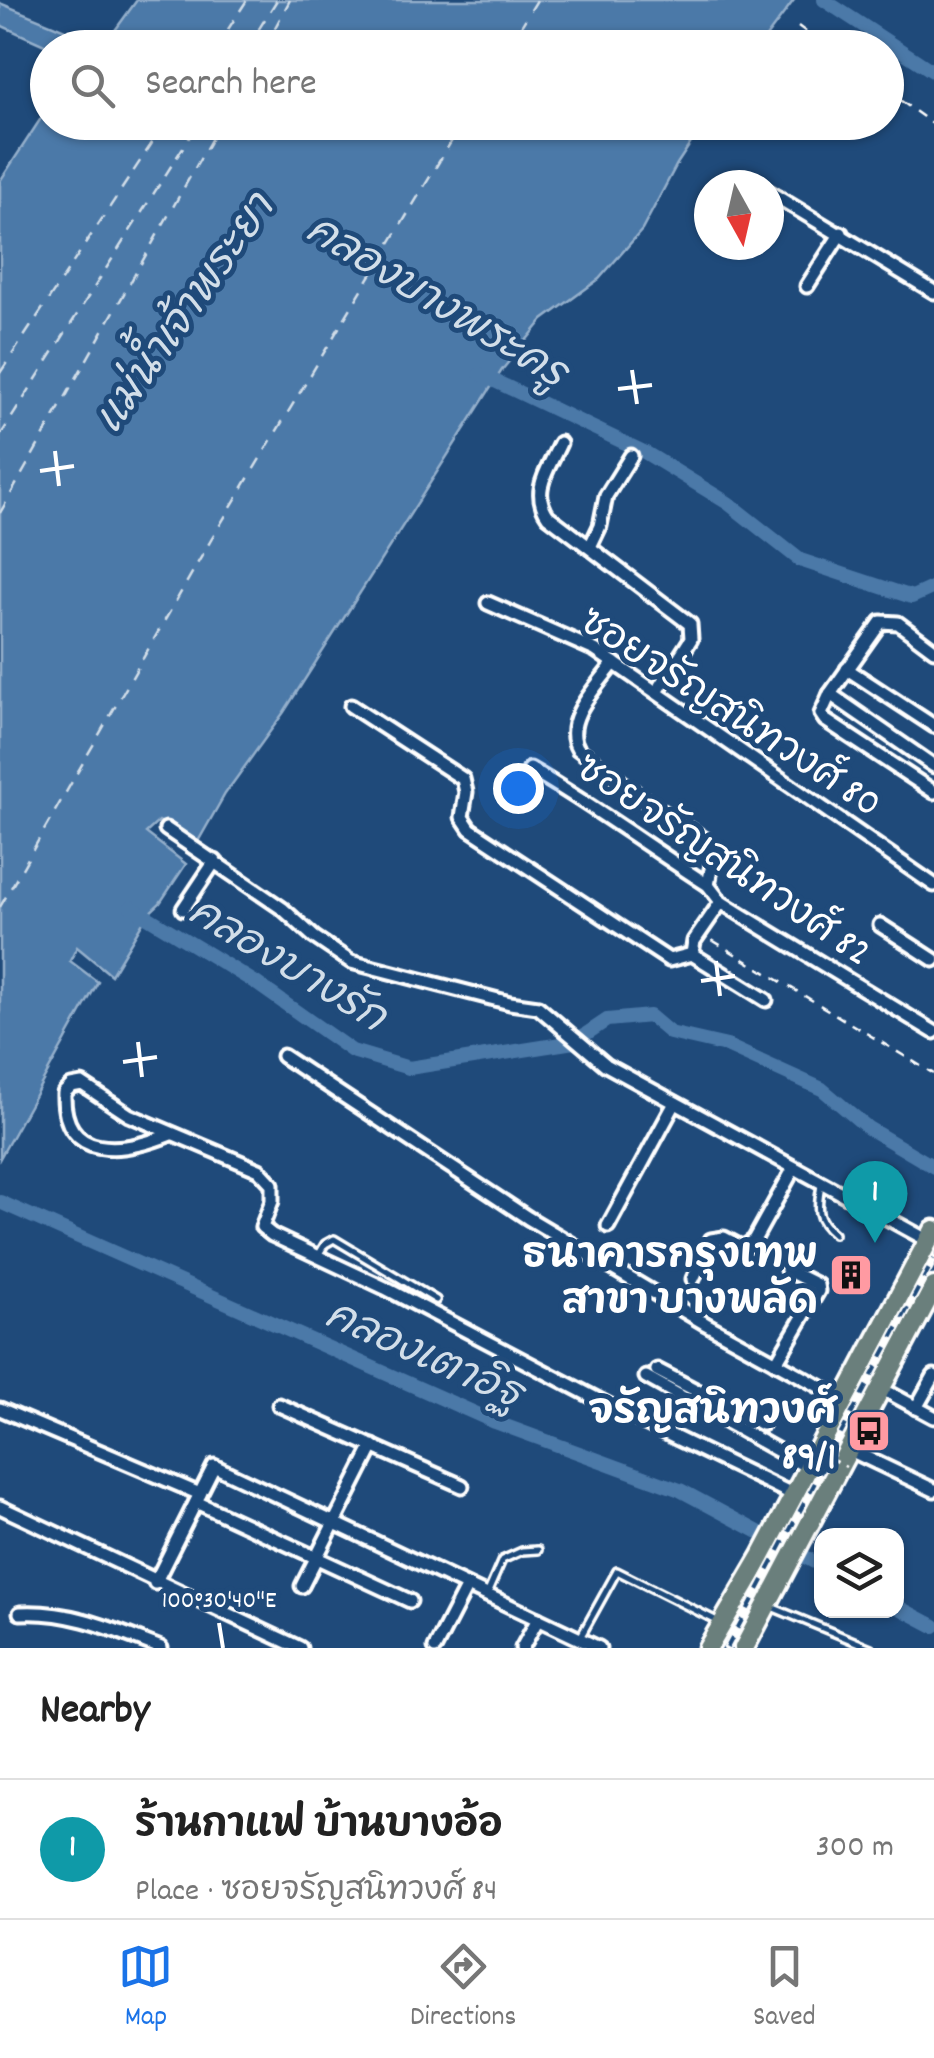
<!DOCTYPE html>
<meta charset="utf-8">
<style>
body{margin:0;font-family:Dekko,"Playpen Sans Thai",sans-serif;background:#f6f6f6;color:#222}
.controls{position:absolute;right:30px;bottom:30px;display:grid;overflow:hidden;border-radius:20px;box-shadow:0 2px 8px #0004}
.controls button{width:90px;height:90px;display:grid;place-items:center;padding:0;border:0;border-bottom:2px solid #e0e0e0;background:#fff;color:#222;font:50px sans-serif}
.compass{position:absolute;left:694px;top:170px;width:90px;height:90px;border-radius:50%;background:#fff;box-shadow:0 2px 8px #0004;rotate:172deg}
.you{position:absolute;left:518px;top:788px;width:35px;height:35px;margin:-25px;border:8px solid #fff;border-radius:50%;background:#1a73e8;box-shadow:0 0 0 15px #1a73e833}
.badge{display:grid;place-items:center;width:65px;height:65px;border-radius:50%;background:#1a73e8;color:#fff;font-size:32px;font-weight:700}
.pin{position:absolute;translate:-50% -82px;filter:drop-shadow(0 2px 5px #0008)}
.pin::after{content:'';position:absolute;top:52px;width:35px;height:30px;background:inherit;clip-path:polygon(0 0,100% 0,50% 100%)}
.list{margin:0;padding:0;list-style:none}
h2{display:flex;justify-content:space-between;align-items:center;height:130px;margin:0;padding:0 40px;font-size:42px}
h2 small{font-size:32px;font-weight:400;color:#767676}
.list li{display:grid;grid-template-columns:65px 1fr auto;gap:30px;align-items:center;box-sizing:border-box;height:140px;padding:0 40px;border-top:2px solid #e0e0e0}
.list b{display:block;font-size:38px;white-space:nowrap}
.list p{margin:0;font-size:32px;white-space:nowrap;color:#767676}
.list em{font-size:32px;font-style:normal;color:#767676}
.icon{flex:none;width:55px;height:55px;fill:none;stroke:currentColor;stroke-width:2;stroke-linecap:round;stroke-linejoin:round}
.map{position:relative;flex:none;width:934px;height:1648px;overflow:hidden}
.search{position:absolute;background:#fff;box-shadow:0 2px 8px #0004;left:30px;right:30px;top:30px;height:110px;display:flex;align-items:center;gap:25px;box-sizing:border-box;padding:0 35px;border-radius:55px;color:#767676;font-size:38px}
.sheet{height:270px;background:#fff}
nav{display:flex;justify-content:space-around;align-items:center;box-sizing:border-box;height:140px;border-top:2px solid #e0e0e0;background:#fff;font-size:28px;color:#767676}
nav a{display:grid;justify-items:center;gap:5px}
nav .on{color:#1a73e8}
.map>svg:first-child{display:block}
.water{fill:#4c79a8;stroke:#94afcb;stroke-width:2.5}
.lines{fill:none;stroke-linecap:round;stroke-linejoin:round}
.canal{stroke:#4c79a8;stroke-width:14}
.ferry{stroke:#d2dee9;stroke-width:2.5;stroke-dasharray:12 10;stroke-linecap:butt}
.service-casing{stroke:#fff;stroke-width:12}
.minor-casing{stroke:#fff;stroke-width:19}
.primary-casing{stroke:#fff;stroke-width:25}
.path{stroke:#fff;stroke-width:2.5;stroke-dasharray:10 8;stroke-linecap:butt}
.service{stroke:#1f4a7a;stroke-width:5}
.minor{stroke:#1f4a7a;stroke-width:11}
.primary{stroke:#6b7f7c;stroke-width:18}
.rail-casing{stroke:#fff;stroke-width:8}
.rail{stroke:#1f4a7a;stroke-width:4;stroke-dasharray:11;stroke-linecap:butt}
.path-bridge{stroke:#fff;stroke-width:2.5;stroke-dasharray:10 8;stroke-linecap:butt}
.ticks{fill:none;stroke:#fff;stroke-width:4}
.labels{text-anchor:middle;stroke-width:10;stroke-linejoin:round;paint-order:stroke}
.street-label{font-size:40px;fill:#fff;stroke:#1f4a7a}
.poi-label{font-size:40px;font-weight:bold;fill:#fff;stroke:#1f4a7a;text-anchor:end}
.water-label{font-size:42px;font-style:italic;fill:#d2dee9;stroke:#1f4a7a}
.ticks-label{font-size:25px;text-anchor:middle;fill:#fff;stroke:#1f4a7a;stroke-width:10;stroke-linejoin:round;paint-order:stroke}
</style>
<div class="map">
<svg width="934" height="1648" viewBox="0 0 934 1648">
<rect width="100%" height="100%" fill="#1f4a7a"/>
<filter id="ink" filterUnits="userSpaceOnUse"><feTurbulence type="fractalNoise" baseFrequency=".01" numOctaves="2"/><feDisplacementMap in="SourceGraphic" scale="20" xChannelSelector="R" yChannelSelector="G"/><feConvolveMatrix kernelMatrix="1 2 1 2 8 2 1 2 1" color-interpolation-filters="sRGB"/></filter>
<g filter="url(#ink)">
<g class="water">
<polygon points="137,0 794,0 758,48 51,48 0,25 0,3 94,42 108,40"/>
<polygon points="47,109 48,122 704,123 677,164 642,230 599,279 543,320 502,370 284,712 225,794 196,845 159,821 146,833 186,864 160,903 147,915 111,975 77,947 70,961 98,982 0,1158 0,181"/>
</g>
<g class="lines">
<g class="canal">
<polyline points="824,0 934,72"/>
<polyline points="480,374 646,453 728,503 800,560 912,597 934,587"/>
<polyline points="131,907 256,983 352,1051 409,1068 574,1042 607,1020 650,1016 670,1033 727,1046 822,1089 868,1128 934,1167"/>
<polyline points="0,1202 495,1422 680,1490 822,1566"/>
<polyline points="896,1606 934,1626"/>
</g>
<g class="ferry">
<polyline points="216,48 247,0"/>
<polyline points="247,48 277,0"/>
<polyline points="264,48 290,0"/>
<polyline points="508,48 537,0"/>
<polyline points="0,373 166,122"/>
<polyline points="0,436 199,122"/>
<polyline points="0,513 221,122"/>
<polyline points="0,907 211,540 463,122"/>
</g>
<g class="service-casing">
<g id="service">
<path d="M821 1185C817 1208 815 1219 834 1234"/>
<polyline points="319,1254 325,1244 334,1239 436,1300"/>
<polyline points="488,1592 502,1560 522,1551 538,1550"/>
<polyline points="769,1606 871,1648"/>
<polyline points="581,1636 617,1571 719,1622"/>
</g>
</g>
<g class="minor-casing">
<g id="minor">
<polyline points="753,183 756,185"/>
<polyline points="769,192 934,292"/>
<polyline points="807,286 841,233"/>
<path d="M560 443C549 468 530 491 548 516L690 624 691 639 657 692"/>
<polyline points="590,547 600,526 606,496 631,456"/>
<polyline points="488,603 595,650 934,885"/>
<polyline points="934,650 898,623 881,622 830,694 821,714 825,720 934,792"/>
<path d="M614 663C598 685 561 721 578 749L649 803 707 841 714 854 708 885"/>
<polyline points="847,669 934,726"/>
<polyline points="830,694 934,766"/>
<polyline points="351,706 463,779 466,792 462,817 470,829 669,960 692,954 766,1000"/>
<path d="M530 769C591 804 649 847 708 885L721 902 740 914 934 1032"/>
<polyline points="166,829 283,909 314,937 351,962 510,1003 538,1007 606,1065 929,1241"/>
<polyline points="183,909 215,861"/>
<polyline points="880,925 934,960"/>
<polyline points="692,954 694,941 721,902"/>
<polyline points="283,1056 528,1218 706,1324 844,1400"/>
<path d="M171 1134C124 1153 62 1162 64 1093L71 1086 82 1084 129 1115 259 1170 272 1184V1201L262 1227 272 1235 385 1288 614 1408 792 1494"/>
<polyline points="608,1226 675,1103"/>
<polyline points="693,1279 711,1240 724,1238 743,1248 754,1240 794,1168"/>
<polyline points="776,1363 818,1291 817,1285 787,1270"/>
<polyline points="657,1370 705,1395 700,1407"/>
<polyline points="646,1377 807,1467"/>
<polyline points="882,1389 934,1417"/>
<polyline points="705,1395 762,1424"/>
<polyline points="279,1405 462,1486"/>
<polyline points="916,1408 934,1376"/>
<polyline points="0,1409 200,1494"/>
<polyline points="850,1450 934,1490"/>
<polyline points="196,1502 410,1601"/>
<polyline points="0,1507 300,1648"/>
<polyline points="155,1583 214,1466 599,1648"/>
<polyline points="302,1586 373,1446"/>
<path d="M20 1613C71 1610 114 1630 161 1648"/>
<polyline points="435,1648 467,1586"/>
<polyline points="522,1648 538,1619"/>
</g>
</g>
<g class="primary-casing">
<g id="primary">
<polyline points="708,1648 762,1556 934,1230"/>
<polyline points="744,1648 934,1287"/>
</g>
</g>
<g class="path">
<polyline points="798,26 828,48"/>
<polyline points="886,90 934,125"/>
<polyline points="712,940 934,1074"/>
</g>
<use href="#service" class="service"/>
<use href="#minor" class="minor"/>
<use href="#primary" class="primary"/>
<g class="rail-casing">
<polyline id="rail" points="727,1648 934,1259"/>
</g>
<use href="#rail" class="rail"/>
<polyline class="path-bridge" points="812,1449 846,1467"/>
</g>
</g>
<path class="ticks" d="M632 370 637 404M618 389 652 385M55 451 59 486M40 471 74 466M716 961 720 996M701 981 735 976M138 1042 142 1077M123 1062 157 1057M219 1623 223 1648"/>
<defs>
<g id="building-square" transform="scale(2.25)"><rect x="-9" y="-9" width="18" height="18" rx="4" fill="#ff9aa2" stroke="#1f4a7a"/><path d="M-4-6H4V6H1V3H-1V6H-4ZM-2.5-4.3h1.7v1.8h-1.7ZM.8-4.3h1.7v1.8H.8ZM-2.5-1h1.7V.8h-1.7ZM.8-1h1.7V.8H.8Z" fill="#111"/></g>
<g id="bus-square" transform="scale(2.25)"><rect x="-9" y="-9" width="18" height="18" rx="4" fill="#ff9aa2" stroke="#1f4a7a"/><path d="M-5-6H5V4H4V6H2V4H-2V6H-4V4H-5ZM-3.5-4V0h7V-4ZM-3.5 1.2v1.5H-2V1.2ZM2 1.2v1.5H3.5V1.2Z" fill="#111"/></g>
</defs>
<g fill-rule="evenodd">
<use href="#building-square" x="851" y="1275"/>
<use href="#bus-square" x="869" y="1431"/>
</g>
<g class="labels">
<g class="street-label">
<text transform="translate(732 710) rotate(33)" y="14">ซอยจรัญสนิทวงศ์ 80</text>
<text transform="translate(725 858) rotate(34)" y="14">ซอยจรัญสนิทวงศ์ 82</text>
</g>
<g class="poi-label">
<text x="818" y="1266">ธนาคารกรุงเทพ<tspan x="818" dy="46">สาขา บางพลัด</tspan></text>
<text x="836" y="1422">จรัญสนิทวงศ์<tspan x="836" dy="46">89/1</tspan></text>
</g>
<g class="water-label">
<text transform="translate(438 299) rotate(31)" y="15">คลองบางพระครู</text>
<text transform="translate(182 312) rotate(-55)" y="15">แม่น้ำเจ้าพระยา</text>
<text transform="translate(289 962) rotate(31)" y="15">คลองบางรัก</text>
<text transform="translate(425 1352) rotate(24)" y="15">คลองเตาอิฐ</text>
</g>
</g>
<g class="ticks-label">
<text x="219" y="1607">100°30'40"E</text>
</g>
</svg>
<div class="controls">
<button><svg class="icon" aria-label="layers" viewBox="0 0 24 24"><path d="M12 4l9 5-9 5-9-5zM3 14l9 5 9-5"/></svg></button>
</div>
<svg class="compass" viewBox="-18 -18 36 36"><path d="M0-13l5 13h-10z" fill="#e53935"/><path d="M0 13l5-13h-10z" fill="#767676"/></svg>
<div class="you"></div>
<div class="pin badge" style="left:875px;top:1243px;background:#0f9aa8">1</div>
<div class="search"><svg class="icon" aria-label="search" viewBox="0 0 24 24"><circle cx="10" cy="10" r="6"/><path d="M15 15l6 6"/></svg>Search here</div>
</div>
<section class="sheet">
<h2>Nearby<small></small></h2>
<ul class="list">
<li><span class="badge" style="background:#0f9aa8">1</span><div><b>ร้านกาแฟ บ้านบางอ้อ</b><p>Place · ซอยจรัญสนิทวงศ์ 84</p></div><em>300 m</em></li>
</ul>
</section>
<nav>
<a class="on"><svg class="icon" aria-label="map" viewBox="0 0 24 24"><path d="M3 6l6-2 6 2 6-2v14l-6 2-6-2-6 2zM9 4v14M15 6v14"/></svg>Map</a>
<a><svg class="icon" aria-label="directions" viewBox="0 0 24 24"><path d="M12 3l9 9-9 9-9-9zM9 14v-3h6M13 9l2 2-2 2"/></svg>Directions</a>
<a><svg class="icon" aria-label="saved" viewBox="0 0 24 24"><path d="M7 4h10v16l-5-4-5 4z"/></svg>Saved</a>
</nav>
